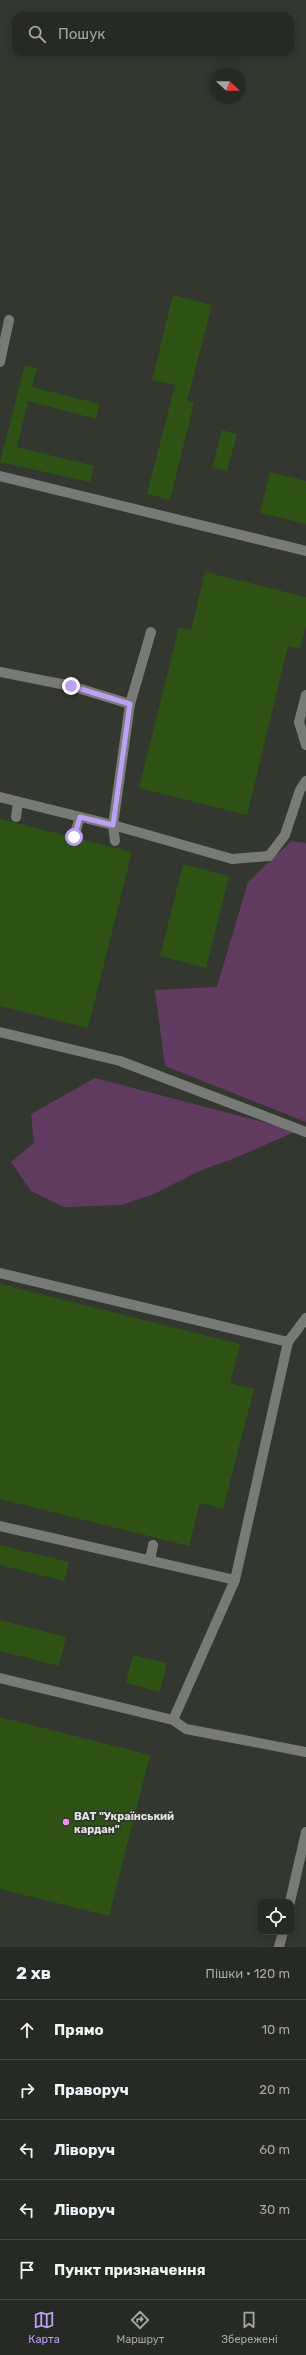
<!DOCTYPE html>
<html lang="uk">
<meta charset="utf-8">
<style>
body{margin:0;font-family:Rubik,sans-serif;background:#323531;color:#f1f3f6}
.controls{position:absolute;right:12px;bottom:12px;display:grid;overflow:hidden;border-radius:8px;box-shadow:0 2px 10px #0003}
.controls button{width:36px;height:36px;display:grid;place-items:center;padding:0;border:0;border-bottom:1px solid #424541;background:#262924;color:#f1f3f6;font:20px sans-serif}
.compass{position:absolute;left:210px;top:68px;width:36px;height:36px;border-radius:50%;background:#262924;box-shadow:0 2px 10px #0003;rotate:111deg}
.stop{position:absolute;width:12px;height:12px;margin:-9px;border:3px solid #bca0f2;border-radius:50%;background:#fff}
.stop.end{background:#bca0f2;border-color:#fff;box-shadow:0 1px 4px #0008}
.list{margin:0;padding:0;list-style:none}
h2{display:flex;justify-content:space-between;align-items:center;height:52px;margin:0;padding:0 16px;font-size:17px}
h2 small{font-size:13px;font-weight:400;color:#a4a6a6}
.list li{display:grid;grid-template-columns:26px 1fr auto;gap:12px;align-items:center;box-sizing:border-box;height:60px;padding:0 16px;border-top:1px solid #424541}
.list b{display:block;font-size:15px;white-space:nowrap}
.list em{font-size:13px;font-style:normal;color:#a4a6a6}
.icon{flex:none;width:22px;height:22px;fill:none;stroke:currentColor;stroke-width:2;stroke-linecap:round;stroke-linejoin:round}
.map{position:relative;flex:none;width:306px;height:1947px;overflow:hidden}
.search{position:absolute;background:#262924;box-shadow:0 2px 10px #0003;left:12px;right:12px;top:12px;height:44px;display:flex;align-items:center;gap:10px;box-sizing:border-box;padding:0 14px;border-radius:12px;color:#a4a6a6;font-size:15px}
.sheet{height:352px;background:#262924}
nav{display:flex;justify-content:space-around;align-items:center;box-sizing:border-box;height:56px;border-top:1px solid #424541;background:#262924;font-size:11px;color:#a4a6a6}
nav a{display:grid;justify-items:center;gap:2px}
nav .on{color:#bca0f2}
.map>svg:first-child{display:block}
.green{fill:#613b5f}
.building{fill:#2d5214}
.lines{fill:none;stroke-linecap:round;stroke-linejoin:round}
.minor{stroke:#787a77;stroke-width:10}
.route{stroke:#bca0f2;stroke-width:5}
.poi-dot{fill:#f589ee;stroke:#333730;stroke-width:1.5}
.labels{text-anchor:middle;stroke-width:3.5;stroke-linejoin:round;paint-order:stroke}
.poi-label{font-size:11px;font-weight:bold;fill:#e2e5e0;stroke:#333730;text-anchor:start}
</style>
<div class="map">
<svg width="306" height="1947" viewBox="0 0 306 1947">
<rect width="100%" height="100%" fill="#333730"/>
<g class="green">
<polygon points="291,841 306,843 306,1122 165,1066 155,990 217,987 248,882"/>
<polygon points="95,1078 297,1131 235,1158 199,1171 154,1194 121,1205 64,1207 31,1191 11,1162 34,1143 31,1114"/>
</g>
<g class="building">
<polygon points="173,295 212,305 187,401 194,403 170,500 147,494 175,385 152,380"/>
<polygon points="25,365 37,368 32,387 100,404 96,419 28,401 17,447 94,466 90,482 0,462"/>
<polygon points="222,430 237,434 227,471 212,467"/>
<polygon points="270,472 306,481 306,524 260,513"/>
<polygon points="205,572 306,597 306,626 300,649 288,646 247,815 139,788 179,627 191,630"/>
<polygon points="0,819 68,836 69,841 73,843 80,839 132,852 88,1028 0,1006"/>
<polygon points="183,864 229,876 206,968 160,956"/>
<polygon points="0,1284 240,1344 230,1383 254,1389 223,1509 200,1503 189,1546 0,1499"/>
<polygon points="0,1545 69,1562 64,1581 0,1565"/>
<polygon points="0,1620 66,1637 59,1666 0,1651"/>
<polygon points="133,1655 167,1663 160,1692 126,1683"/>
<polygon points="0,1717 150,1755 109,1916 0,1889"/>
</g>
<g class="lines">
<g class="minor">
<polyline points="0,362 9,320"/>
<polyline points="0,476 306,551"/>
<polyline points="151,632 130,704 113,825 232,859 269,856 285,835 300,790 306,781"/>
<polyline points="0,672 71,686 130,704"/>
<polyline points="306,695 299,722 306,745"/>
<polyline points="0,797 113,825 115,841"/>
<polyline points="16,817 18,802"/>
<polyline points="74,837 80,817"/>
<polyline points="0,1032 120,1061 306,1132"/>
<polyline points="0,1273 288,1342 235,1580"/>
<polyline points="288,1342 306,1318"/>
<polyline points="0,1526 235,1580 173,1720 186,1729 306,1752"/>
<polyline points="150,1560 153,1545"/>
<polyline points="0,1678 173,1720"/>
<polyline points="290,1902 306,1832"/>
<polyline points="279,1947 283,1932"/>
</g>
</g>
<g class="lines">
<polyline class="route" points="71,686 130,704 113,825 80,817 74,837"/>
</g>
<circle class="poi-dot" cx="66" cy="1822" r="4"/>
<g class="labels">
<g class="poi-label">
<text x="74" y="1820">ВАТ "Український<tspan x="74" dy="13">кардан"</tspan></text>
</g>
</g>
</svg>
<div class="controls">
<button><svg class="icon" aria-label="locate" viewBox="0 0 24 24"><circle cx="12" cy="12" r="6"/><path d="M12 2v4M12 18v4M2 12h4M18 12h4"/></svg></button>
</div>
<svg class="compass" viewBox="-18 -18 36 36"><path d="M0-13l5 13h-10z" fill="#e53935"/><path d="M0 13l5-13h-10z" fill="#a4a6a6"/></svg>
<div class="stop" style="left:74px;top:837px"></div>
<div class="stop end" style="left:71px;top:686px"></div>
<div class="search"><svg class="icon" aria-label="search" viewBox="0 0 24 24"><circle cx="10" cy="10" r="6"/><path d="M15 15l6 6"/></svg>Пошук</div>
</div>
<section class="sheet">
<h2>2 хв<small>Пішки · 120 m</small></h2>
<ul class="list">
<li><svg class="icon" aria-label="ahead" viewBox="0 0 24 24"><path d="M12 20V5M6 11l6-6 6 6"/></svg><div><b>Прямо</b></div><em>10 m</em></li>
<li><svg class="icon" aria-label="right" viewBox="0 0 24 24"><path d="M7 20v-9h11M14 6l5 5-5 5"/></svg><div><b>Праворуч</b></div><em>20 m</em></li>
<li><svg class="icon" aria-label="left" viewBox="0 0 24 24"><path d="M17 20v-9H6M10 6l-5 5 5 5"/></svg><div><b>Ліворуч</b></div><em>60 m</em></li>
<li><svg class="icon" aria-label="left" viewBox="0 0 24 24"><path d="M17 20v-9H6M10 6l-5 5 5 5"/></svg><div><b>Ліворуч</b></div><em>30 m</em></li>
<li><svg class="icon" aria-label="arrive" viewBox="0 0 24 24"><path d="M6 21V4h12l-3 4 3 4H6"/></svg><div><b>Пункт призначення</b></div></li>
</ul>
</section>
<nav>
<a class="on"><svg class="icon" aria-label="map" viewBox="0 0 24 24"><path d="M3 6l6-2 6 2 6-2v14l-6 2-6-2-6 2zM9 4v14M15 6v14"/></svg>Карта</a>
<a><svg class="icon" aria-label="directions" viewBox="0 0 24 24"><path d="M12 3l9 9-9 9-9-9zM9 14v-3h6M13 9l2 2-2 2"/></svg>Маршрут</a>
<a><svg class="icon" aria-label="saved" viewBox="0 0 24 24"><path d="M7 4h10v16l-5-4-5 4z"/></svg>Збережені</a>
</nav>
